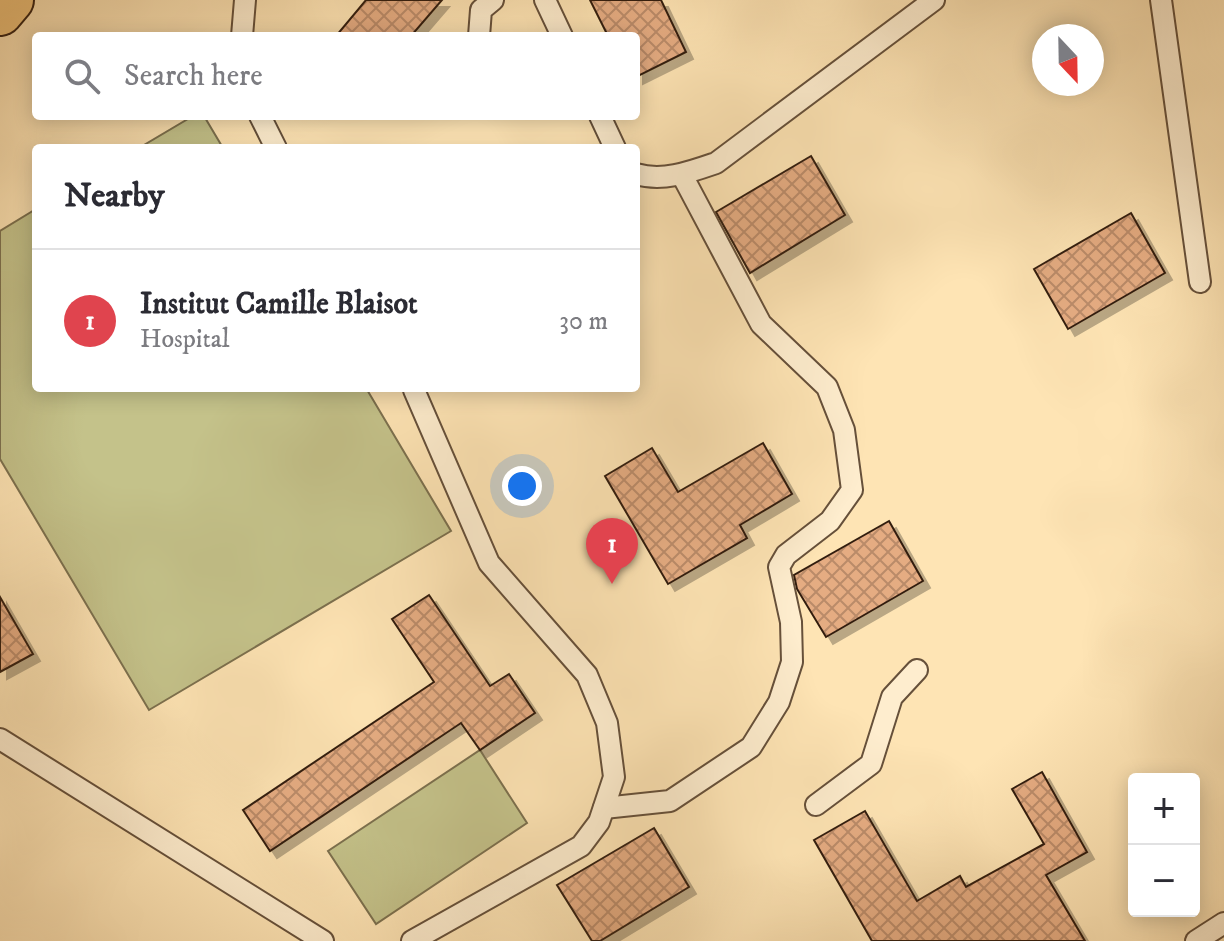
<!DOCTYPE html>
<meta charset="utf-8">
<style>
body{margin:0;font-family:"IM FELL DW Pica",serif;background:#f7f7f7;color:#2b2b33}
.controls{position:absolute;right:24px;bottom:24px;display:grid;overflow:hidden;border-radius:8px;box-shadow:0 4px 20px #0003}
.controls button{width:72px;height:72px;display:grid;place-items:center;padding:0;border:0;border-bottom:2px solid #e1e1e2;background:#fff;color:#2b2b33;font:40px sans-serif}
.compass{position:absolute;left:1032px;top:24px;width:72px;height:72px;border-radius:50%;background:#fff;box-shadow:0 4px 20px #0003;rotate:158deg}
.you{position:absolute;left:522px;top:486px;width:28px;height:28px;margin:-20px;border:6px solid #fff;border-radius:50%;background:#1a73e8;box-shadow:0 0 0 12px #1a73e833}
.badge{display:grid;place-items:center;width:52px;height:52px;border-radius:50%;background:#b45309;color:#fff;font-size:26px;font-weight:700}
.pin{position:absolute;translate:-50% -66px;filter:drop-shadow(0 2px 4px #0008)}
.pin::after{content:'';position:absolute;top:42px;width:28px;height:24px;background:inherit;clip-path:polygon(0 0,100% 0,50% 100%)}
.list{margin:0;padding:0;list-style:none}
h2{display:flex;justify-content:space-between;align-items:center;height:104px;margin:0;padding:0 32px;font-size:34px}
h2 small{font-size:26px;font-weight:400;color:#7c7c81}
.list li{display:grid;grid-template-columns:52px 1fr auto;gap:24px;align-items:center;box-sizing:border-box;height:144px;padding:0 32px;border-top:2px solid #e1e1e2}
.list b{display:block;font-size:30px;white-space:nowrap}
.list p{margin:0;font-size:26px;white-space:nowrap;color:#7c7c81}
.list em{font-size:26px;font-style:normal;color:#7c7c81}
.icon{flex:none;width:44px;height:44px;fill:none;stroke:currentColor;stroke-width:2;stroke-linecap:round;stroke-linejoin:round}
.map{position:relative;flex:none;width:1224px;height:941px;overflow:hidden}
.search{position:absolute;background:#fff;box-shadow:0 4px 20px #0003;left:32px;top:32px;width:608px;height:88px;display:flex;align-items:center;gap:20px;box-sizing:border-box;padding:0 28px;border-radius:8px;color:#7c7c81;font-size:30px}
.panel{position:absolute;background:#fff;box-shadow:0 4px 20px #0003;left:32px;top:144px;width:608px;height:248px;border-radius:8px}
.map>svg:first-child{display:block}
.pitch{fill:#c4c28a;stroke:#7c704e;stroke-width:2}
.building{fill:url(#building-cross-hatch);stroke:#331f11;stroke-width:2;filter:url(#shadow)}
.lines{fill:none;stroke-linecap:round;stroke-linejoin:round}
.lane-casing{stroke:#66503a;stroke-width:24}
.highway-casing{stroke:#331f11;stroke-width:48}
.lane{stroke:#feedce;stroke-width:20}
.highway{stroke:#efc27a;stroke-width:44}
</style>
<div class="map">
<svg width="1224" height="941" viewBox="0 0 1224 941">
<defs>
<pattern id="building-cross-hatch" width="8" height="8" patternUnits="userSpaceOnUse" patternTransform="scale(2)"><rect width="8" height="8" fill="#e5ac82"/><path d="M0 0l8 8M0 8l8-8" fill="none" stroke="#ba8b69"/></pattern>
<filter id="shadow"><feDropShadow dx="7" dy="7" stdDeviation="0" flood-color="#0004"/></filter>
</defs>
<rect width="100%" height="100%" fill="#fee4b4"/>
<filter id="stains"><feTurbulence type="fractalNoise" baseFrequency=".0025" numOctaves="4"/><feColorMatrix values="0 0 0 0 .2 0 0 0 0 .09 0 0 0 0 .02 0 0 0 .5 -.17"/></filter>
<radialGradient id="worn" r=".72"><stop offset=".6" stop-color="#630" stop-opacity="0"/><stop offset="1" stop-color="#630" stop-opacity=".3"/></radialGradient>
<g class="pitch">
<polygon points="193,116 204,116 223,148 139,148"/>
<polygon points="36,209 36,388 366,388 451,531 149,710 0,459 0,231"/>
<polygon points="480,750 527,823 376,924 328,851"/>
</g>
<g class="building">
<polygon points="366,0 442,0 411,36 336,36"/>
<polygon points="590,0 661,0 686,52 636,77 636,36 608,36"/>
<polygon points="811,156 845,215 750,273 716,212"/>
<polygon points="1131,213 1165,273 1068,329 1034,269"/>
<polygon points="763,443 792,494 740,525 747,538 668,584 605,476 652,448 678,492"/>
<polygon points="889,521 923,581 826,637 797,589 794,575"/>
<polygon points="429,595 490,686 509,674 535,713 480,750 461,723 270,851 243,810 434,682 392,619"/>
<polygon points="0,597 33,654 0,672"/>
<polygon points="1042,772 1087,852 1046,875 1085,941 872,941 814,840 865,811 917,901 960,876 966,887 1044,844 1012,789"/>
<polygon points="654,828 689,887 600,941 592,941 557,885"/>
</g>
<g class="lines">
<g class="lane-casing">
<g id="lane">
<polyline points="545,0 562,36"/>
<polyline points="1161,0 1200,282"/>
<polyline points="242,36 245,0"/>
<polyline points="479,36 481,10 493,0"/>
<polyline points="260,116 276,148"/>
<polyline points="600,116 615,148"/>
<path d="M636 174C663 182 690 172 716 163L934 0"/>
<polyline points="0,739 323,941"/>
<polyline points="816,805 871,764 892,697 917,670"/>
<polyline points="604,808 670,801 751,747 779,702 792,662 791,622 779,567 786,555 830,521 852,490 844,430 827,387 761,324 682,175"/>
<polyline points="412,941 581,846 599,822 614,777 607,723 587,675 489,563 414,390"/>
<polyline points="1196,941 1224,923"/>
</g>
</g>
<g class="highway-casing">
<polyline id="highway" points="0,13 11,0"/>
</g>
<use href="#lane" class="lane"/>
<use href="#highway" class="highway"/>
</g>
<rect width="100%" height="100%" filter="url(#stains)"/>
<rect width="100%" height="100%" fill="url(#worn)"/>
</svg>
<div class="controls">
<button>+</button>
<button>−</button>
</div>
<svg class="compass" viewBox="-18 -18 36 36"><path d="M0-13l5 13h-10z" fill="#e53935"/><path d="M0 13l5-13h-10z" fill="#7c7c81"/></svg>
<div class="you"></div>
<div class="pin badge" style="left:612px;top:584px;background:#e0444e">1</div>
<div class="search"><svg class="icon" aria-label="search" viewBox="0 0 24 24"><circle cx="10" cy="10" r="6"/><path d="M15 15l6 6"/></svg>Search here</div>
<section class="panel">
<h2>Nearby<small></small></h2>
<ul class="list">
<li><span class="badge" style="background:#e0444e">1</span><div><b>Institut Camille Blaisot</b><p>Hospital</p></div><em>30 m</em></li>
</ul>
</section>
</div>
